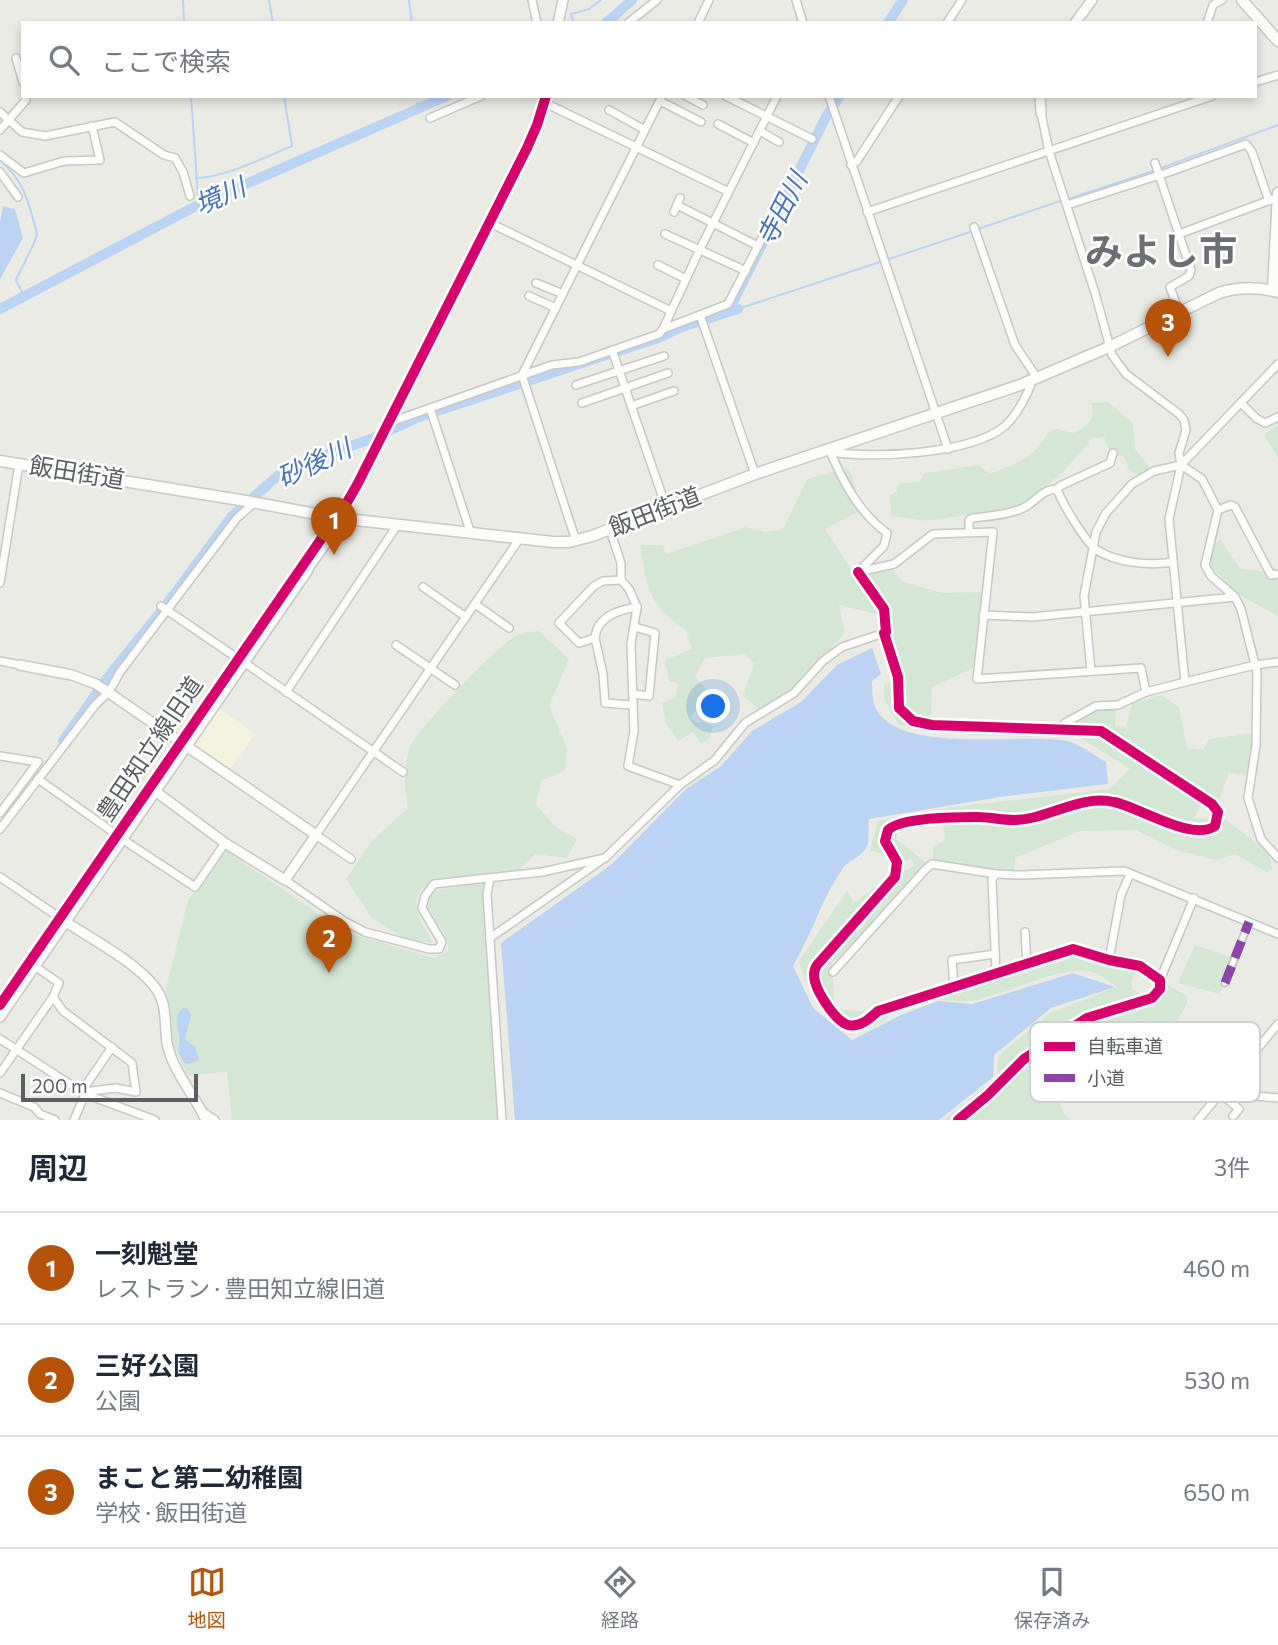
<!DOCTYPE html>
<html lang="ja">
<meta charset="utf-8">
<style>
body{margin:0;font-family:Commissioner,"Noto Sans JP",sans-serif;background:#f2f2f3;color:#1f2937}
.scale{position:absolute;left:21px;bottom:18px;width:177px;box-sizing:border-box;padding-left:7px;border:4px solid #5b5e63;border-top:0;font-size:19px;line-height:24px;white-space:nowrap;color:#5b5e63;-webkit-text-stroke:5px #fff;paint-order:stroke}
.you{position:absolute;left:714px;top:707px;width:24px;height:24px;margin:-18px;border:5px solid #fff;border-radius:50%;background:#1a73e8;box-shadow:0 0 0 10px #1a73e833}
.badge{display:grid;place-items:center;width:46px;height:46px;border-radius:50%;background:#b45309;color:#fff;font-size:23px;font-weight:700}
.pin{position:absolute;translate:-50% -58px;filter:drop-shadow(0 2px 4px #0008)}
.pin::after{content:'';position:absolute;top:37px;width:24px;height:21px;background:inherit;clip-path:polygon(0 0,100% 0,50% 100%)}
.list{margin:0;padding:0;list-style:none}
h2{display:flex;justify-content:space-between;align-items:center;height:91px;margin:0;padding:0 28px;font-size:30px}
h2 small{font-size:23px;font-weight:400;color:#747a83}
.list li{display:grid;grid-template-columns:46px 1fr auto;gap:21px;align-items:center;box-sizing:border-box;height:112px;padding:0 28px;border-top:2px solid #e0e1e3}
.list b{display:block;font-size:26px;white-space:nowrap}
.list p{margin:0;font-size:23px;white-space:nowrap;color:#747a83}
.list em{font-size:23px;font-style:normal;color:#747a83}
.icon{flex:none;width:38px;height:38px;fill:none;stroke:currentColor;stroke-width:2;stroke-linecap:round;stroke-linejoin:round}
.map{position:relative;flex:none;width:1278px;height:1120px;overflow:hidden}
.search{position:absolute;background:#fff;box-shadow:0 4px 10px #0003;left:21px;right:21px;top:21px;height:77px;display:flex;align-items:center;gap:18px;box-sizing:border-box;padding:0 24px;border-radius:0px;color:#747a83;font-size:26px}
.sheet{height:427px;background:#fff}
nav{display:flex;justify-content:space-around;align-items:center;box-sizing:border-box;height:98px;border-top:2px solid #e0e1e3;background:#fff;font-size:19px;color:#747a83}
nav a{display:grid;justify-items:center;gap:4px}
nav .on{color:#b45309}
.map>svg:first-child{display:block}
.commercial{fill:#f4f3de}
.green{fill:#d4e7d4}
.water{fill:#bbd4f4}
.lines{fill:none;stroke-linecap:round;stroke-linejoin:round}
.stream{stroke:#bbd4f4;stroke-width:2}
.river{stroke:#bbd4f4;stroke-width:10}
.pedestrian-casing{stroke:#c7c8c6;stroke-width:9}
.minor-casing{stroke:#c7c8c6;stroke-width:10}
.tertiary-casing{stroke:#c7c8c6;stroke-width:12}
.secondary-casing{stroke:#c8c8c7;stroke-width:13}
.pedestrian{stroke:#fcfcfb;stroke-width:5}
.minor{stroke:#fcfcfb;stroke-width:7}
.tertiary{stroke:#fcfcfb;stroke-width:9}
.secondary{stroke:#fcfcfb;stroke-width:10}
.quiet{stroke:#8e44ad;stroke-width:9;stroke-dasharray:18 9;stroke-linecap:butt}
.cycleway-casing{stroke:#fff;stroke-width:15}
.cycleway{stroke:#d6006c;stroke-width:10}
.labels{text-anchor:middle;stroke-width:5;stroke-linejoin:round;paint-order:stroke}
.street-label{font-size:24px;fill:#5b5e63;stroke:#fff}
.water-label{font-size:26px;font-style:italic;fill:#4971bd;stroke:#fff}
.town-label{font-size:38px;font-weight:bold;fill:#6c7075;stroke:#fff}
.key{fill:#fff;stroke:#cecfd0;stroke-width:2}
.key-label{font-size:19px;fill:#5b5e63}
</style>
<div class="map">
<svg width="1278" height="1120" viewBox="0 0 1278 1120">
<rect width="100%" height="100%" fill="#ebebe5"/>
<polygon class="commercial" points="218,708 255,734 230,769 193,743"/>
<g class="green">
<path d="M1108 402 1133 423 1135 449 1151 469 1141 476 1129 470 1124 457 1110 452 1104 437 1090 439 1088 444 1061 474 1021 507 926 521 891 516 890 495 896 492 899 483 919 482 925 473 979 465 989 474C1013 466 1037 456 1048 432L1056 429 1073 433C1089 424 1096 422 1091 403Z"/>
<polygon points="1278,424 1278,458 1264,435"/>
<path d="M848 468 854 481 860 511 825 529 855 575 893 568 901 581 942 593 984 592 976 667 932 687 931 717 922 730 898 724 884 699V684L904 680 891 632 889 617 839 605 845 633 793 690 759 710 743 695 754 664 746 654 705 658 695 677 708 691 691 718 698 723 708 721 713 727 709 739 702 744 693 732 678 741 666 723 662 703 676 697 678 683 669 681 665 660 692 649 686 630C648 606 647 587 640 545H663L666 554 746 527 765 532 783 529 807 479Z"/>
<polygon points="1220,539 1240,569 1278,573 1278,616 1236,593 1211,566 1212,546"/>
<path d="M539 631 569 659 549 706 567 748 565 771 542 780 536 804 556 827 577 839 567 858 535 854 519 870 433 882C402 897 421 921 433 943L405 939 372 918 346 879 371 842 408 808C404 789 404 768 409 749 414 732 502 641 517 635 524 632 532 632 539 631Z"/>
<path d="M1161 695 1179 707 1187 748 1203 750 1209 739 1252 733 1251 776 1229 773 1219 800 1204 797 1194 818 1226 820 1269 852 1272 869 1267 872 1235 854 1217 860 1179 851 1136 830 1080 831 1015 858 1014 872 933 861V847L945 840 942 819 899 827 896 839 929 865 832 964 835 1009 892 1014C884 1019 876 1026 868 1029 829 1042 808 991 799 961L847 891 854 903 884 881 914 866 911 859 903 861 870 850 878 821 952 807 1109 789 1130 769 1081 738 970 735 968 729 1068 732 1079 721 1085 709 1116 710 1115 726 1126 727 1132 704Z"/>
<polygon points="225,850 347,933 434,958 448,951 448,941 427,906 431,895 438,890 484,883 483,903 498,1120 232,1120 227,1072 188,1076 174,1046 166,988 188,900"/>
<polygon points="1195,945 1234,958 1220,994 1178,983"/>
<path d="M1078 952 1107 963 1138 970 1131 981 1132 989 1151 1000 1161 997 1166 984 1187 996V1004L1173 1028 1177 1046C1161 1056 1142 1034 1126 1025L1068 1042 1057 1056 1056 1078 1062 1111 1071 1120H944L997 1077 999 1055 1050 1013 1116 987C1108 980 1099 973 1088 971 1061 966 1004 994 976 1000 964 1003 950 1000 937 1000L938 995 1045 962 1055 964 1060 962 1062 956Z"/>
</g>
<g class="water">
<polygon points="3,206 15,209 23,238 0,279 0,222"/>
<path d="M872 648 881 674 872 681C872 691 872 704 878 712 904 753 1019 734 1063 740 1077 742 1094 755 1106 762L1108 784 1000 797 869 819C868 827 870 839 867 846 860 859 849 860 843 868 822 898 812 934 793 966L813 1008 852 1040 901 1015 938 1001 972 1004 1073 973 1115 987 1051 1008 994 1055 993 1077 939 1120H515L501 943 612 864 686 789 721 766 752 731 801 702 837 665Z"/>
<path d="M183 1008H187L191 1015 185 1039 195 1047 199 1060 188 1064 184 1063C174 1045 181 1049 179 1035 177 1025 174 1015 183 1008Z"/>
</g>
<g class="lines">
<g class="stream">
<polyline points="183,0 184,23"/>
<polyline points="269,0 273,23"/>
<polyline points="409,0 412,23"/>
<polyline points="574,23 571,14 589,9 601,0"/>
<polyline points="191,96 198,197 196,206"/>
<polyline points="417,103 419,109"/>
<path d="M0 160C25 182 29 203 37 234L35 241 16 280 24 296"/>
<polyline points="1161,168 1278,125"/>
<path d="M196 178C223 178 266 157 292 146L284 96"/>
<polyline points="1068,199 1156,170"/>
<polyline points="978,229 1063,200"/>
<polyline points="889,259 973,231"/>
<polyline points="738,309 883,261"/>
</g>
<g class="river">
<polyline points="606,23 632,0"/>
<polyline points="888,23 903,0"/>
<polyline points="0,309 198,205 447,96"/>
<polyline points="738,309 728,312 827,115 840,96"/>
<polyline points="63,741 111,673 164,608 232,516 280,474 291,467 371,439 419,417 661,337 679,328 728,312"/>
</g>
<g class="pedestrian-casing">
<polyline id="pedestrian" points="1225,983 1249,922"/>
</g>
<g class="minor-casing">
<g id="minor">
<polyline points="532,0 537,23"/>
<polyline points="796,0 803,23"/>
<polyline points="628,23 657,0"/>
<polyline points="698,23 709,0"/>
<polyline points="947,23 962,0"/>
<polyline points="1207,23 1213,5 1222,0"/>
<polyline points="16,58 23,82"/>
<polyline points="1255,82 1278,75"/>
<polyline points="686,96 703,105"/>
<polyline points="726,96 812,139"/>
<polyline points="829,96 948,449"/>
<polyline points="660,101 701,122"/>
<polyline points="545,103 729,192"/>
<polyline points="609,110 645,130"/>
<polyline points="0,112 22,132 45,136 115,122 164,155 175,158 183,172 190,196"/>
<polyline points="1041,113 1049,151 1096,296 1112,355 1126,374 1179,414 1184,420 1186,430 1179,453 1181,465 1169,519 1185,682"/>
<polyline points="430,118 481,96"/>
<polyline points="718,124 754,143"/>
<polyline points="0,130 26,100 26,96"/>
<polyline points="760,131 779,142"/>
<polyline points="0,155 24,173 64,161 100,160 92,126"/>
<polyline points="1155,163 1191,270 1189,276 1170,287 1179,312"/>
<polyline points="851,165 857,161 899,96"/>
<polyline points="0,172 18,197"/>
<polyline points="677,205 758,246"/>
<polyline points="1067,205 1169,172 1246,144 1252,152 1269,201"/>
<polyline points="674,212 680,198"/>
<polyline points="867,212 1212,96"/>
<polyline points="488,222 671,311"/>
<polyline points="974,227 1015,345 1037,378"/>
<polyline points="665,234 746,271"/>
<polyline points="1179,234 1273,199"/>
<polyline points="658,265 686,279"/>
<polyline points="536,283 563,294"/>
<polyline points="529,296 556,308"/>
<polyline points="700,315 728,304 774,215"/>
<polyline points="612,350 666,507"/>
<polyline points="576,385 664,356"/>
<polyline points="582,403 668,373"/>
<polyline points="1241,403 1256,418 1265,423 1278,417"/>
<polyline points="631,406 674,391"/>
<polyline points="430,408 470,531"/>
<polyline points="388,423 552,365 579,362 659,334 663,329"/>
<path d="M829 449C842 480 859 513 887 533L884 546 861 569"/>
<path d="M831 452C874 459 971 454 1005 426 1017 415 1028 394 1033 379"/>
<polyline points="1181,465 1202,479 1218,510 1205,565 1211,576 1235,597 1241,609 1257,672 1256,745 1248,798 1261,839 1278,858"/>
<polyline points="755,474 700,315 663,329 699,251 777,96"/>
<polyline points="1057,489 1060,486 1110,463 1113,453"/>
<polyline points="1218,510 1231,505 1235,507 1271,575 1278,574"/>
<polyline points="610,530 621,563 621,580 629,589 637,607 631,644 634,731 628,766 680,785"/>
<path d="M969 532V520L973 518C988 516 1009 515 1023 508 1036 502 1042 489 1057 489 1062 503 1085 542 1097 550 1117 563 1150 566 1173 562"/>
<polyline points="576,541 522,375 662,96"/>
<polyline points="308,570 335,532 338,519"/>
<path d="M858 572 884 609 886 632 884 633 898 677 899 708 913 721 932 725 1101 731 1212 804 1218 812 1215 826C1192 842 1139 807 1114 802 1080 794 1047 820 1014 820 1002 820 989 817 977 817 957 817 901 817 888 830L885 841 897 862 895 877 817 965C815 968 814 971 814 975 814 989 835 1021 848 1025 860 1028 870 1018 878 1011L1073 949 1109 960 1140 966 1160 980V989L1152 998 1087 1018 1024 1059 988 1095 958 1120"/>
<polyline points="858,572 894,564 933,534 993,532 977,679 1141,668 1146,692"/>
<path d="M621 580 603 581 594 586 559 623 579 643 595 638C597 616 619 610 637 607"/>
<polyline points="0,583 19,464"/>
<polyline points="423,587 466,617"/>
<polyline points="475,604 509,628"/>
<polyline points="161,606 237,658"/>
<polyline points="983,615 1032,617 1235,597"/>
<polyline points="595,638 603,674 605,703 632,705"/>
<polyline points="396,645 455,685"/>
<polyline points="0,661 20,665"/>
<polyline points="245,663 403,772"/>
<polyline points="1091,671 1084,596 1096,532 1106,513 1132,484 1154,471 1181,465 1278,364"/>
<polyline points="286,692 398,524"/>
<polyline points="633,694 649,696 655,633 635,627"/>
<polyline points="1060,729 1065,723 1096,706 1118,705 1146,692 1185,682 1255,665 1278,662"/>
<polyline points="0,756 38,762 0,813"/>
<polyline points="38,779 117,835"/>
<polyline points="0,829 96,704 109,692 120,672 237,518 255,502"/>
<polyline points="122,839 195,887 225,843"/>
<polyline points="351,859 316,835 520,538"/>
<polyline points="0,877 63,920"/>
<polyline points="490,878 487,894 502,1120"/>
<polyline points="285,880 344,921 365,932 429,949 439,949 442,942 422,908 425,896 434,884 542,872 605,858"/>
<polyline points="1025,932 1027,963"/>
<polyline points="490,938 606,857 680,785 715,760 745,723 794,693 823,661 842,647 884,633"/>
<polyline points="1109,960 1121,895 1130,874"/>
<polyline points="36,967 59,983 53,997 63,1011 132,1063 136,1092 116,1088 83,1092"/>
<polyline points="833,972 925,870 932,864 996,874 1021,875 1124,871 1278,934"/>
<polyline points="996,973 992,879 996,874"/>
<polyline points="1160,980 1194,898"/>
<polyline points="954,988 952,960 995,954"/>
<polyline points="0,1039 85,1094 155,1120"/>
<polyline points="0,1073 53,997"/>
<path d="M1067 1073C1106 1065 1221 1039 1254 1053"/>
<polyline points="1233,1080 1255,1096 1278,1098"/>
<polyline points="82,1091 112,1047"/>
<polyline points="0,1093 34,1107 40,1114 55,1120"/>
<polyline points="1221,1094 1239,1109 1233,1116"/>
<polyline points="203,1112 215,1120"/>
<polyline points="74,1120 85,1094"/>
<polyline points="1198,1120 1278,1024"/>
</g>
</g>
<g class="tertiary-casing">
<g id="tertiary">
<polyline points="558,23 563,0"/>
<polyline points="1075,23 1092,0"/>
<polyline points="1040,96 1041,113"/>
<polyline points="20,665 72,675 96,684 316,835 285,880 225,843 155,791"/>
<path d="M66 922C92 939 135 962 154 986 168 1003 164 1022 167 1043 173 1072 194 1094 206 1120"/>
<polyline points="0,1005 328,529 338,518 357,485 527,148 537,125 546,96"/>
<polyline points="0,1017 308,570"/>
</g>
</g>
<g class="secondary-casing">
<g id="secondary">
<polyline points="1242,0 1278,41"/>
<polyline points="1273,290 1278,193"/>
<path d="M0 461 246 501 338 518 553 542H569L592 536 755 474 1020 385 1109 347 1219 293C1238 287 1258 287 1278 292"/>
</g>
</g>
<use href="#pedestrian" class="pedestrian"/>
<use href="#minor" class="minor"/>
<use href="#tertiary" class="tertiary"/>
<use href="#secondary" class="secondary"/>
<polyline class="quiet" points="1225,983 1249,922"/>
<g class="cycleway-casing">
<g id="cycleway">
<path d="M858 572 884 609 886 632 884 633 898 677 899 708 913 721 932 725 1101 731 1212 804 1218 812 1215 826C1192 842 1139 807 1114 802 1080 794 1047 820 1014 820 1002 820 989 817 977 817 957 817 901 817 888 830L885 841 897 862 895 877 817 965C815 968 814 971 814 975 814 989 835 1021 848 1025 860 1028 870 1018 878 1011L1073 949 1109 960 1140 966 1160 980V989L1152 998 1087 1018 1024 1059 988 1095 958 1120"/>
<polyline points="0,1005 328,529 338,518 357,485 527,148 537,125 546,96"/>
</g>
</g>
<use href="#cycleway" class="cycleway"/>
</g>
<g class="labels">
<g class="street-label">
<text transform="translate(77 473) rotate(9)" y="8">飯田街道</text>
<text transform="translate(655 512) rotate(-21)" y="8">飯田街道</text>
<text transform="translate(150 749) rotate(-56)" y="8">豊田知立線旧道</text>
</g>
<g class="water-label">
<text transform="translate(220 196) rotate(-24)" y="9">境川</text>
<text transform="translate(782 209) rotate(-63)" y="9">寺田川</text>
<text transform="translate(314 463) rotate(-25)" y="9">砂後川</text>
</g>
<g class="town-label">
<text x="1161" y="265">みよし市</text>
</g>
</g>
<rect x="1030" y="1022" width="230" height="80" rx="10" class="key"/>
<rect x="1044" y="1042" width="31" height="9" fill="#d6006c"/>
<rect x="1044" y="1074" width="31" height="8" fill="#8e44ad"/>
<g class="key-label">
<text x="1087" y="1053">自転車道</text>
<text x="1087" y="1085">小道</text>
</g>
</svg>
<div class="scale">200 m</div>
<div class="you"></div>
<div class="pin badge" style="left:334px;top:555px">1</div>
<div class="pin badge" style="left:329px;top:973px">2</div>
<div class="pin badge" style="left:1168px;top:357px">3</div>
<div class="search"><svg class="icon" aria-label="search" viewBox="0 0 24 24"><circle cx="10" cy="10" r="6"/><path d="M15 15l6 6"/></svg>ここで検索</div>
</div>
<section class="sheet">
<h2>周辺<small>3件</small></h2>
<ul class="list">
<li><span class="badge">1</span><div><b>一刻魁堂</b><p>レストラン · 豊田知立線旧道</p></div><em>460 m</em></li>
<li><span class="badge">2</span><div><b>三好公園</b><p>公園</p></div><em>530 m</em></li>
<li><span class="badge">3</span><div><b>まこと第二幼稚園</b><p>学校 · 飯田街道</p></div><em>650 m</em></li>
</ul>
</section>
<nav>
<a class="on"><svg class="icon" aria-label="map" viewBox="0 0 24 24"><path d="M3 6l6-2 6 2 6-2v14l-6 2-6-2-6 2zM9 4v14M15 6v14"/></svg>地図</a>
<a><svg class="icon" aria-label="directions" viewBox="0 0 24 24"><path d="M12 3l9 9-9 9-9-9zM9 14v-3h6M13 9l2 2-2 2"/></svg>経路</a>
<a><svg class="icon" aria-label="saved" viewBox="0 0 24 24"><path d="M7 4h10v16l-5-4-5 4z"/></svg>保存済み</a>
</nav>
